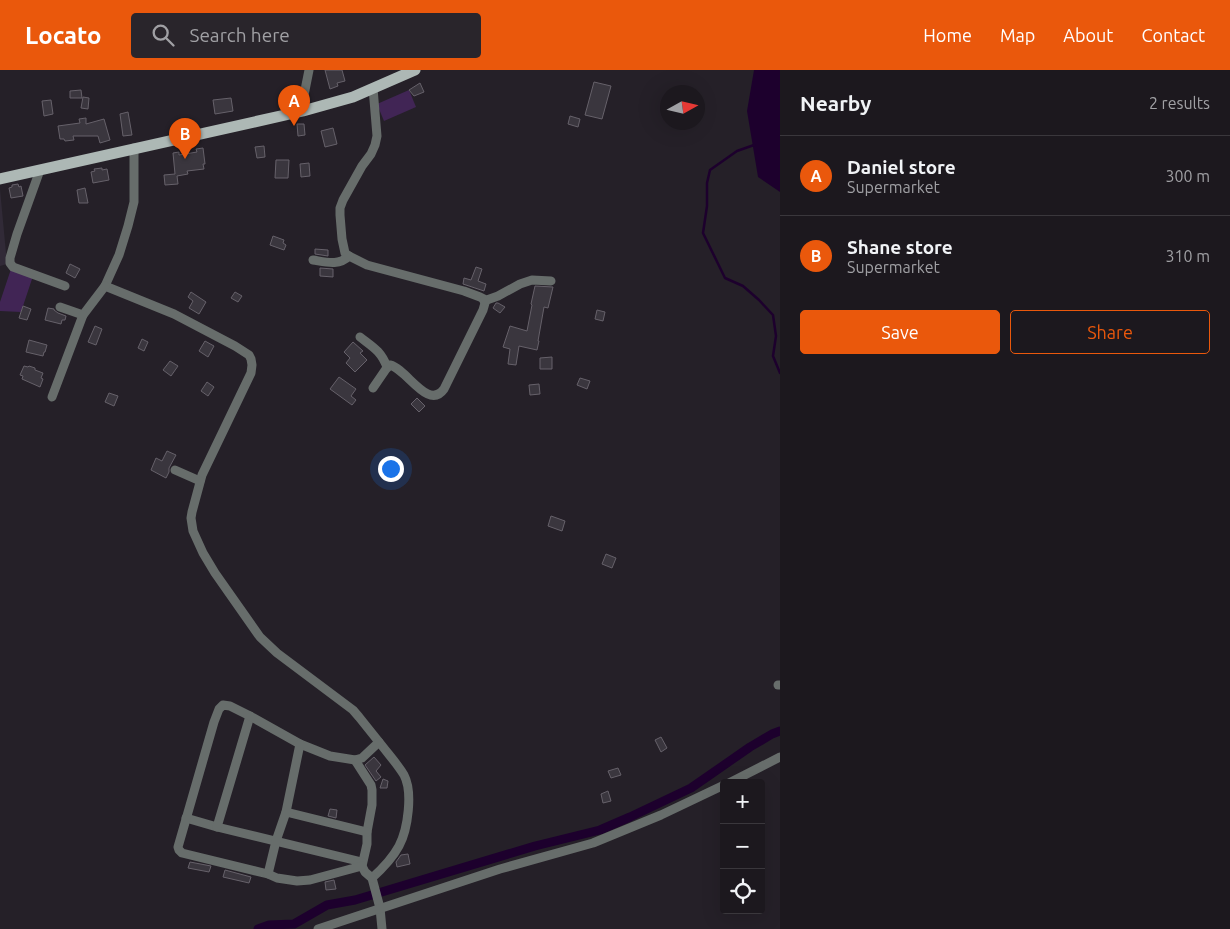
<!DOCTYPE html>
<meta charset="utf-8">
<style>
body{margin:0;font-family:Ubuntu,sans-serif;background:#29252b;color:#f1f3f6}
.controls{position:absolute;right:15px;bottom:15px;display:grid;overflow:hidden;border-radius:5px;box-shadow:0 5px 20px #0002}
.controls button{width:45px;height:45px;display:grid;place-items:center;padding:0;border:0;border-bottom:1px solid #3a373c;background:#1c181e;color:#f1f3f6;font:25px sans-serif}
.compass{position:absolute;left:660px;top:15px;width:45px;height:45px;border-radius:50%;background:#1c181e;box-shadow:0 5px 20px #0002;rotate:82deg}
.you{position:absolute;left:390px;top:398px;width:18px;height:18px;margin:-12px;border:4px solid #fff;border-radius:50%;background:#1a73e8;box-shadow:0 0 0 8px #1a73e833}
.badge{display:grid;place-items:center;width:32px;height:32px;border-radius:50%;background:#ea580c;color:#fff;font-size:16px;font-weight:700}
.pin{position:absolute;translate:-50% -41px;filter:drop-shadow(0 1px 2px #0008)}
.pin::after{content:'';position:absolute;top:26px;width:18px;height:15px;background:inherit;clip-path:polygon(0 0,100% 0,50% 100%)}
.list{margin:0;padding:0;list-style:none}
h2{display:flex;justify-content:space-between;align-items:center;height:65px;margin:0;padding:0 20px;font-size:21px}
h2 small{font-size:16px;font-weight:400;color:#a0a0a4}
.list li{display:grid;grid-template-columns:32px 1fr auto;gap:15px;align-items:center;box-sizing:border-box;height:80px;padding:0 20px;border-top:1px solid #3a373c}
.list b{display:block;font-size:19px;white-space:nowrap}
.list p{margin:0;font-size:16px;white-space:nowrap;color:#a0a0a4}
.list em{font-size:16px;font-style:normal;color:#a0a0a4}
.actions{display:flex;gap:10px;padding:15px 20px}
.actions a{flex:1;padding:11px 0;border:1px solid #ea580c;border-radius:5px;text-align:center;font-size:18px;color:#ea580c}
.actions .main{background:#ea580c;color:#fff}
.icon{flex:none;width:28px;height:28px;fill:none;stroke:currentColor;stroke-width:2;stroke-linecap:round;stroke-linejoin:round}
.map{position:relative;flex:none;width:780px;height:859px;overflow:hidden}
header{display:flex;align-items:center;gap:30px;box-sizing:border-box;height:70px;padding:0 25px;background:#ea580c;color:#fff}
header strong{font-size:24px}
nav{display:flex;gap:28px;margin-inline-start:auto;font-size:18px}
.search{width:350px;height:45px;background:#29252b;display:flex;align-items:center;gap:12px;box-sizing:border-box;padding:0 18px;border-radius:5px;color:#a0a0a4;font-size:19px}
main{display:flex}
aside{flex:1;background:#1c181e}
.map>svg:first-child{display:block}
.built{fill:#312a37}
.green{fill:#412555}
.water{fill:#1d002d}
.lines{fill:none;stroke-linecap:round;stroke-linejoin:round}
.stream{stroke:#1d002d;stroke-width:2.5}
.canal{stroke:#1d002d;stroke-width:9}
.building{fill:#3a363e;stroke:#66616a}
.minor{stroke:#676d6b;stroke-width:9}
.major{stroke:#adb8b5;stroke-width:11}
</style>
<header>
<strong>Locato</strong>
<div class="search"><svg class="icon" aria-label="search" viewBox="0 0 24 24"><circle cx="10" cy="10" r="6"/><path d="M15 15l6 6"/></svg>Search here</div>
<nav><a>Home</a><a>Map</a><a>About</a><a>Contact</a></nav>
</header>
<main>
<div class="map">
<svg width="780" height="859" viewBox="0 0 780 859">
<rect width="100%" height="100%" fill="#252028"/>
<polygon class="built" points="0,119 7,194 0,196"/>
<g class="green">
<polygon points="409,20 416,37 384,51 377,34"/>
<polygon points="11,199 33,206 21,242 0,241 0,232"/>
</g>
<polygon class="water" points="754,0 780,0 780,122 758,107 747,41"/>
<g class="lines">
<polyline class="stream" points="754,75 737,81 710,100 707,113 707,136 703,163 725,208 743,216 759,230 773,245 776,266 773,286 780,303"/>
<polyline class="canal" points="258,859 269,855 294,854 327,835 355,830 535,776 600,760 630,747 691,718 750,677 772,664 780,661"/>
</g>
<g class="building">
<polygon points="325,0 342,0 345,11 337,13 338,16 330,19"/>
<polygon points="594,12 611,16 602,49 585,45"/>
<polygon points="420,13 424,22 414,26 409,20"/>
<polygon points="81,20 82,28 70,28 70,21"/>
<polygon points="83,27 89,28 88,39 81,38"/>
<polygon points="231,28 233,41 215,44 213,30"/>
<polygon points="51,30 53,44 44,46 42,31"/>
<polygon points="128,42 132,65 123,66 120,44"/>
<polygon points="570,46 580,49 578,57 568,54"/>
<polygon points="86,48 86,54 104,49 110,70 100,73 98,66 73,66 74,70 65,71 64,69 60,69 58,56 80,53 79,49"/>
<polygon points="297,54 304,54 305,65 298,66"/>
<polygon points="333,58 337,74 325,77 321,61"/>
<polygon points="264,76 265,87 257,88 255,77"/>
<polygon points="203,78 205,94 203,94 204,99 187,101 188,104 177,106 178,114 165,115 164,105 175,104 173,83 179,82 179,85 197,82 196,79"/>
<polygon points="276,90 289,90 288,108 275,108"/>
<polygon points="309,93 310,106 301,107 300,94"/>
<polygon points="102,98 102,100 107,99 109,110 93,113 91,102 95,101 94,99"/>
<polygon points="18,114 19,117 21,116 23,126 11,128 9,118 12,117 12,115"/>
<polygon points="85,118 88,133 79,133 77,120"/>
<polygon points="273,166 284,170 283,173 286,175 284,180 270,175"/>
<polygon points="315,179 328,180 328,186 315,184"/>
<polygon points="70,194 80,199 75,208 66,203"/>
<polygon points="476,197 482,199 478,211 486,214 484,221 463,214 464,208 471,210"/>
<polygon points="320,198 333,199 333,207 320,206"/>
<polygon points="535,216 553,217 548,238 544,237 538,271 539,271 537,280 519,276 516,295 508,294 510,279 503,277 510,256 527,261 532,235 531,234"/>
<polygon points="191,222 206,232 199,244 189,238 193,231 188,227"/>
<polygon points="235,222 242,226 238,232 231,228"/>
<polygon points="496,233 498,233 505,237 500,243 493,238"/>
<polygon points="23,236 31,239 27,250 19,248"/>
<polygon points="48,238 54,239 54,240 58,243 66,246 65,250 62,250 61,254 45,250"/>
<polygon points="597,240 605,242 603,251 595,249"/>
<polygon points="95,256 102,259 96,275 88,272"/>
<polygon points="142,269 148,272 144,281 138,278"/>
<polygon points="29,270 47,275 45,282 44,282 43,286 26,282"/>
<polygon points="205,271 214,276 208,287 199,281"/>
<polygon points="353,272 363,281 360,283 367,290 355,302 346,293 350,288 344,282"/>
<polygon points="552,287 552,299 540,299 540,288"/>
<polygon points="170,291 178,296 171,306 163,300"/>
<polygon points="24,296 28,297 29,296 35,298 35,300 43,303 41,308 43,309 40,317 22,309 23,306 20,305"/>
<polygon points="339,307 356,319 351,326 356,330 352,335 330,319"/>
<polygon points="580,308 590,311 587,319 577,315"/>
<polygon points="207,312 214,317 208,326 201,321"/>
<polygon points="539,314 540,324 530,325 529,315"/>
<polygon points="109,323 118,326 114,336 105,332"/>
<polygon points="417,328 425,336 419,342 411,334"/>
<polygon points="167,381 176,385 169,398 169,402 166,408 151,400 156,388 162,391"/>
<polygon points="551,446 565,451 562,461 548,456"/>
<polygon points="606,484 616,488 612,498 602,494"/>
<polygon points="661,667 667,678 661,682 655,670"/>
<polygon points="374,687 381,695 376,701 381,707 376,711 365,695"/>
<polygon points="618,698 621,705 611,708 608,701"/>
<polygon points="383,709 388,711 387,718 380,718"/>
<polygon points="608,721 611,731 603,733 601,724"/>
<polygon points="330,739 337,740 336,748 328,746"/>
<polygon points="408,784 410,794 397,797 396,792 401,785"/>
<polygon points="190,792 211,796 209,802 188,798"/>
<polygon points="225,800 251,807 249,813 223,807"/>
<polygon points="334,810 336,819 326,820 325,812"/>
</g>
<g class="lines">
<g class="minor">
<path d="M373 18 377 66 375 75 371 84 362 96 343 130 340 138V145L342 169 345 183 349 186 367 195 464 221 480 227 484 229 485 233 483 240 444 319C428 341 407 299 390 295L386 299 373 318"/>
<polyline points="303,41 304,25 309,0"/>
<path d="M134 78V132L128 156 119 185 105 216 174 244 235 276 249 285 251 289 252 295 251 303 202 405 192 442 191 448 193 461 203 483 215 503 260 567 277 583 353 640 359 647C367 657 375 667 383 677 390 686 398 695 404 705 413 722 408 759 399 776 392 789 382 799 372 808L380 838 382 859"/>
<polyline points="40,100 17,164 10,188 10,193 13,197 65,216"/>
<path d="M313 190C326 192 339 196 349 186"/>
<polyline points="484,231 498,226 520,214 532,210 551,211"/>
<polyline points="60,237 83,245 105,216"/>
<path d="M360 267C373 277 381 281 387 297"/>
<polyline points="52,327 83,245"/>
<polyline points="175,400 200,411"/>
<polyline points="778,615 780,615"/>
<polyline points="355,690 371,715 372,720 372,735 367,762 367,774 362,796 365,802 372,808"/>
<polyline points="729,713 780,687"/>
<polyline points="286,742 367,762"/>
<polyline points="186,748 217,757 362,792"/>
<polyline points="217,757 250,646"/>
<polyline points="362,796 310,810 297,811 277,808 268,804 182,783 179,780 178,777 214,652 219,639 223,635 230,636 250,646 300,674 330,686 355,690 362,688 379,672"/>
<polyline points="268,804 276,771 286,742 300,674"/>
<polyline points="318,859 500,799 593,773 661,745 724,715"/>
</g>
<polyline class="major" points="0,109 303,41 353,27 415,0"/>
</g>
</svg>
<div class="controls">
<button>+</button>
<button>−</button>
<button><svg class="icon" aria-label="locate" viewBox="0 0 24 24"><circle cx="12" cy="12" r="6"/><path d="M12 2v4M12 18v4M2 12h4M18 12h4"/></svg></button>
</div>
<svg class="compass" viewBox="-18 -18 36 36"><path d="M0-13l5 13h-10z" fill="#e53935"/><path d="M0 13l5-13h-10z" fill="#a0a0a4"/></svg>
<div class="you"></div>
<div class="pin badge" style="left:294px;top:56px">A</div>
<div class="pin badge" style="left:185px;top:89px">B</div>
</div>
<aside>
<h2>Nearby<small>2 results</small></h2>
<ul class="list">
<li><span class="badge">A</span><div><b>Daniel store</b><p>Supermarket</p></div><em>300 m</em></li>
<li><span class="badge">B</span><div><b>Shane store</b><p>Supermarket</p></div><em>310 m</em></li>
</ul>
<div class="actions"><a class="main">Save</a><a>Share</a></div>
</aside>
</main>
